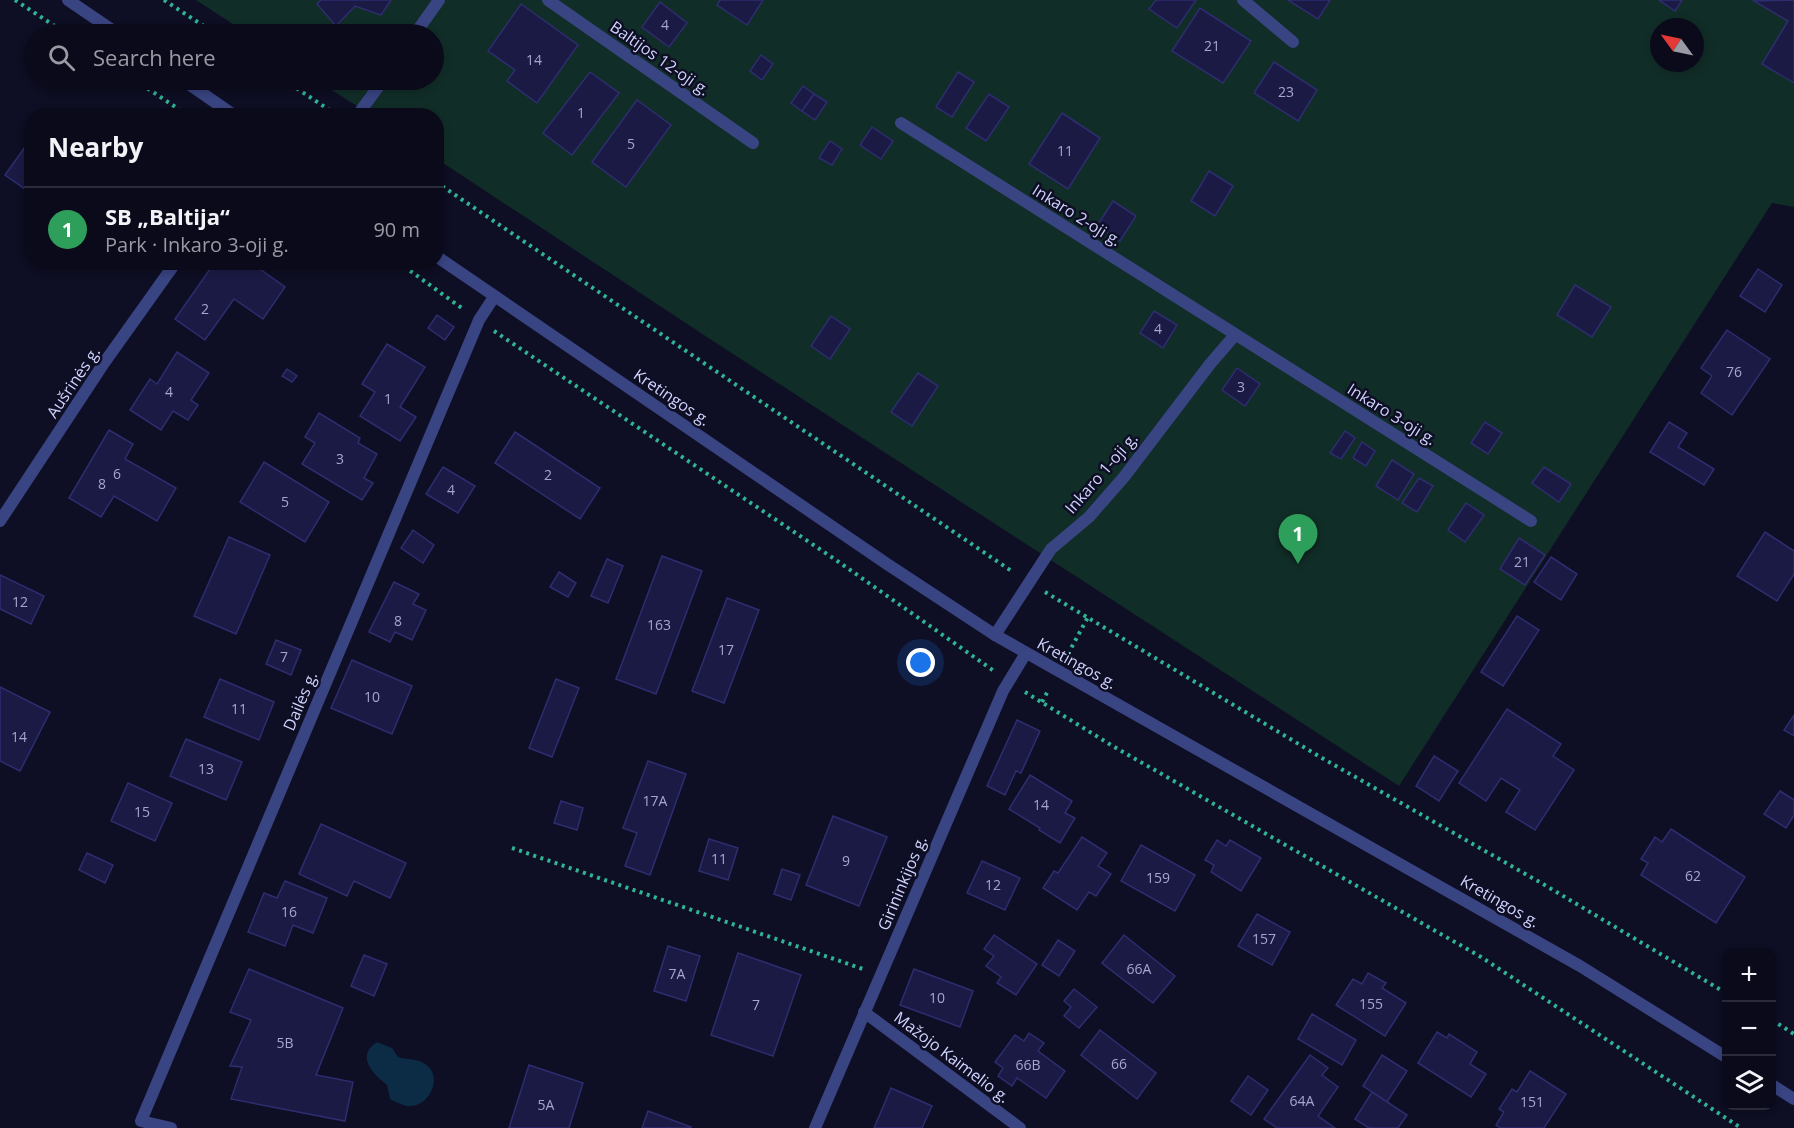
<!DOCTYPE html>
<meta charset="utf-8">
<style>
body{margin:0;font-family:"Open Sans",sans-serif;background:#131324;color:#f1f3f6}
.controls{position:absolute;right:18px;bottom:18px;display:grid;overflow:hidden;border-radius:12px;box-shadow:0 3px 9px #0003}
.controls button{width:54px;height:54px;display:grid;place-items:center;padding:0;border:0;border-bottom:2px solid #2a2b3a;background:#0a0a1b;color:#f1f3f6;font:30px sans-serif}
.compass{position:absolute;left:1650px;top:18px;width:54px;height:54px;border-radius:50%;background:#0a0a1b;box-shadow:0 3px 9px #0003;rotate:303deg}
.you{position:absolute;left:921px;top:663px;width:21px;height:21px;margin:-15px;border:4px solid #fff;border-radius:50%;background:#1a73e8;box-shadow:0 0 0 9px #1a73e833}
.badge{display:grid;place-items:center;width:39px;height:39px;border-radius:50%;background:#02fae5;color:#fff;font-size:20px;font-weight:700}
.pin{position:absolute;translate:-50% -50px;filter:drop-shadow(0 2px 3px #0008)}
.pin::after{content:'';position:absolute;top:32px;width:21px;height:18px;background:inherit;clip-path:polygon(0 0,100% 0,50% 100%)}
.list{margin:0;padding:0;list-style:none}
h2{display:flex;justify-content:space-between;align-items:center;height:78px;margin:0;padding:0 24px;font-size:26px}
h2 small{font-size:20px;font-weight:400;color:#999aa3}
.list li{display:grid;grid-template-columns:39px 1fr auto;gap:18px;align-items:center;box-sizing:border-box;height:84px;padding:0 24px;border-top:2px solid #2a2b3a}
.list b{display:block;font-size:22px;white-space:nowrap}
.list p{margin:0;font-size:20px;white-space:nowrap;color:#999aa3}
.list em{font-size:20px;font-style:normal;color:#999aa3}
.icon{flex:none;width:33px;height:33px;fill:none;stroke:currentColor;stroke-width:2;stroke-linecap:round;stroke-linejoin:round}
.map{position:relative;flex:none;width:1794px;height:1128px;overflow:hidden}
.search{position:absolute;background:#0a0a1b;box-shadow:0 3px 9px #0003;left:24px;top:24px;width:420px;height:66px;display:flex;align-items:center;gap:15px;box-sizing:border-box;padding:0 21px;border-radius:33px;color:#999aa3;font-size:22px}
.panel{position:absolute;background:#0a0a1b;box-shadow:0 3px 9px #0003;left:24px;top:108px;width:420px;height:162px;border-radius:24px}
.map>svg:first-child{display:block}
.green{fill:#112d27;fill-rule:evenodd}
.water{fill:#0c2b45}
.building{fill:#1b1a44;stroke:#2d2d70;stroke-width:1.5}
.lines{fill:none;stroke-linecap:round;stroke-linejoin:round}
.path{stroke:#2fb594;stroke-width:4;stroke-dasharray:3 4.5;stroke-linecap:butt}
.minor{stroke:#394482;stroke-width:12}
.labels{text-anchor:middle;stroke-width:5;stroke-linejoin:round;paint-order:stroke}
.number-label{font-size:14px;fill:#a4a6d0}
.street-label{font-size:16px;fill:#d1d4ff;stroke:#0e0e24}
</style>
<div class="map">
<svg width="1794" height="1128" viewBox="0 0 1794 1128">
<rect width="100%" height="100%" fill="#0e0e24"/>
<path class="green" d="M196 0H1794V207L1772 203 1399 786 713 341 437 159 436 116 371 115 316 80H434V34H248ZM1659 27H1695V63H1659Z"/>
<path class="water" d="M377 1042 392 1048 398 1057C407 1060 417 1058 425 1064 443 1075 431 1104 412 1106 404 1107 396 1102 390 1099L387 1085C373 1074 355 1056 377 1042Z"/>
<g class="building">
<polygon points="321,0 391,0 381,15 355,6 336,26 317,4"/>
<polygon points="720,0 763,0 747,25 717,5"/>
<polygon points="1156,0 1196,0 1177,28 1149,9"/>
<polygon points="1288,0 1330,0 1318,19"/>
<polygon points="1659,0 1682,0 1675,11"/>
<polygon points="1794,0 1794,83 1762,64 1788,21 1754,1"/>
<polygon points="660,2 687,23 669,47 642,27"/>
<polygon points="521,4 578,45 537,103 507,81 515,70 488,51"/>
<polygon points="1200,8 1251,41 1223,83 1172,51"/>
<polygon points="761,55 773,64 762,80 750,71"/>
<polygon points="1274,62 1317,90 1298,121 1254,93"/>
<polygon points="590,72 619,93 572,155 543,133"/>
<polygon points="958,72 974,82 952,117 936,107"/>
<polygon points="803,86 814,94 802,111 791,103"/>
<polygon points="814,94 827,102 815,120 802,111"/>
<polygon points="989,94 1009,107 986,141 966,128"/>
<polygon points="637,100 671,125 626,187 592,162"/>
<polygon points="1062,113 1100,138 1068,189 1029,164"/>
<polygon points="872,127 893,141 881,159 860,145"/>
<polygon points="32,137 32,194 5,175"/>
<polygon points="830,141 842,149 832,165 819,158"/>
<polygon points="1209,171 1233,186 1215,216 1191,201"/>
<polygon points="1113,201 1136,216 1120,241 1097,226"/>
<polygon points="215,262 250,262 285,287 263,319 234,299 205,340 175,319"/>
<polygon points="1758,269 1782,285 1765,312 1740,296"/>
<polygon points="1575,285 1611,307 1592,337 1557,315"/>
<polygon points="1154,311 1177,325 1163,348 1140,333"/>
<polygon points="437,315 454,327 445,340 428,328"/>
<polygon points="831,316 850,329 830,359 811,346"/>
<polygon points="1727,330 1770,359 1732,415 1701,393 1712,376 1701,368"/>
<polygon points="387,344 425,367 400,407 416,417 400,441 360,416 375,392 362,384"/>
<polygon points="177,352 209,373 191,400 198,405 188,420 173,411 161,430 130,410 150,379 157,384"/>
<polygon points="1237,368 1260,384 1245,406 1222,390"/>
<polygon points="287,369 297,376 292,382 282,376"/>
<polygon points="918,373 938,386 912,426 891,412"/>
<polygon points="319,413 360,438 358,443 377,454 364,478 373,483 362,500 302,464 315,443 305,437"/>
<polygon points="1485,422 1502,433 1488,454 1471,443"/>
<polygon points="1669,422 1687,433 1678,447 1714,469 1704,485 1650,452"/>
<polygon points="109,430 133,444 125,459 176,488 157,521 114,496 101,517 69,498"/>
<polygon points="1345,431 1355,438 1341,459 1330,453"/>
<polygon points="515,432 600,488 580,519 495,463"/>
<polygon points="1362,442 1375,451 1366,466 1353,458"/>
<polygon points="1392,460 1414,474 1398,500 1376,486"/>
<polygon points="264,462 329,502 305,542 240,502"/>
<polygon points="443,467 475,486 458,513 426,494"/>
<polygon points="1544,467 1571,484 1559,502 1532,483"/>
<polygon points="1419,478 1433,486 1417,512 1402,503"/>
<polygon points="1466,503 1484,515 1465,542 1448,530"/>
<polygon points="413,530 434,545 423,563 401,548"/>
<polygon points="1765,532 1794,551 1794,574 1777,601 1737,576"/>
<polygon points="229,537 270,555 236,634 194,616"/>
<polygon points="1519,538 1545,555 1525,585 1500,569"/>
<polygon points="662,556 702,571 656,694 616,679"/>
<polygon points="1551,557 1577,574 1561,600 1534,582"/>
<polygon points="607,559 623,566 608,603 591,596"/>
<polygon points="559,572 576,583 568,597 550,587"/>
<polygon points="0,575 44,596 31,624 0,609"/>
<polygon points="394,582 419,594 413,604 426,610 412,640 395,632 390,642 369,632"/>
<polygon points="727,598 759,610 724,703 692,691"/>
<polygon points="1517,616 1539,630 1503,686 1481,672"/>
<polygon points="276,640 301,650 291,675 266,664"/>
<polygon points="352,660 412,686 392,734 331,708"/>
<polygon points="220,679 274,702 259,740 204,717"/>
<polygon points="556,679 579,688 552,757 529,748"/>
<polygon points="0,687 50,712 20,771 0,761"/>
<polygon points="1507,709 1561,744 1553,756 1574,770 1535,830 1506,812 1520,790 1501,778 1486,801 1459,783"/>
<polygon points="1794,715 1794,736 1784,730"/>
<polygon points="1017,720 1040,731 1021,773 1016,771 1005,795 987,786"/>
<polygon points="186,739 242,762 226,800 170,776"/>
<polygon points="1434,756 1458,771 1439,801 1416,786"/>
<polygon points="648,761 686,774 650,875 625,866 637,833 623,828"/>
<polygon points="1030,775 1072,801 1065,813 1075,818 1060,843 1039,830 1040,828 1009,809"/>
<polygon points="128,783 172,803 155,841 111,821"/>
<polygon points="1780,791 1794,800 1794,815 1786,828 1764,814"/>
<polygon points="561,801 583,808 577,830 554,823"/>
<polygon points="833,816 887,837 859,906 806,885"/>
<polygon points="321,824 406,863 390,898 354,881 347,896 299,874"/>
<polygon points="1671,829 1745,877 1716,923 1641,875 1648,863 1641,859 1655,837 1662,842"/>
<polygon points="1082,837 1107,853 1098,866 1111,874 1096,896 1089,892 1077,910 1043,888 1054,871 1058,873"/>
<polygon points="709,839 738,848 728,880 699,871"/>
<polygon points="1217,840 1226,846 1230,840 1261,858 1241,891 1211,872 1214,865 1205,860"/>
<polygon points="1141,845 1195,875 1175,911 1121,881"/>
<polygon points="87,853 113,865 105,883 79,870"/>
<polygon points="982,861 1020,878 1005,910 967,893"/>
<polygon points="782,869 800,875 791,900 774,894"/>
<polygon points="285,881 327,898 313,933 293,925 285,946 248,932 264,893 277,898"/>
<polygon points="1257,914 1290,932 1272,965 1238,946"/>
<polygon points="994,935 1037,964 1016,995 997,983 1001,977 986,966 994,956 984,949"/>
<polygon points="1124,935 1175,976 1153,1003 1102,963"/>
<polygon points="1058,940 1075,951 1059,976 1042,965"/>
<polygon points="668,946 700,956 686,1001 654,991"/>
<polygon points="738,953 801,975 773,1056 711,1035"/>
<polygon points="364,955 387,964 374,996 351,986"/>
<polygon points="249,969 343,1008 316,1075 353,1082 345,1121 231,1099 242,1067 230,1066 251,1020 230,1012"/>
<polygon points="914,969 973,991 960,1027 900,1005"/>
<polygon points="1368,973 1386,983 1382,988 1406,1003 1385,1036 1336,1005 1353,979 1362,984"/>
<polygon points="1074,989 1097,1007 1079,1028 1064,1016 1071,1007 1064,1001"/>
<polygon points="1312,1014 1356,1040 1342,1065 1298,1039"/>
<polygon points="1100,1030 1156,1073 1137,1099 1081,1055"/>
<polygon points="1437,1032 1447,1038 1449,1034 1477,1052 1470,1064 1486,1074 1471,1097 1418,1063"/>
<polygon points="1029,1033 1044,1043 1038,1051 1065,1071 1046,1098 1017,1078 1012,1086 998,1076 1003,1068 995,1062 1015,1035 1024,1041"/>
<polygon points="1310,1055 1328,1068 1322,1075 1338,1087 1318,1116 1335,1128 1277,1128 1264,1119"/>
<polygon points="1382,1055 1407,1071 1387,1102 1363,1086"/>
<polygon points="529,1065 583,1083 569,1128 509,1128"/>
<polygon points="1530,1071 1566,1094 1544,1128 1500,1128 1496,1125 1504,1112 1499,1109 1512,1089 1517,1092"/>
<polygon points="1248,1076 1268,1090 1251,1115 1231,1101"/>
<polygon points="891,1088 932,1106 922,1128 874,1128"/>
<polygon points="1372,1092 1407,1115 1398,1128 1369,1128 1355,1119"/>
<polygon points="648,1111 691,1127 690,1128 642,1128"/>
</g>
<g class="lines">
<g class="path">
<polyline points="15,0 67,34"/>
<polyline points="164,0 216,34"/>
<polyline points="135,80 189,116"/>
<polyline points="284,80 337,115"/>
<polyline points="436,182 1013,572"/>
<polyline points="398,262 463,309"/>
<polyline points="494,331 836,560 994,671"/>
<polyline points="1045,592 1322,758 1543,884 1726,993"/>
<polyline points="1068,654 1088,617"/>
<polyline points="1025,692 1111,745 1481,957 1741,1128"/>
<polyline points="1042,702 1049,689"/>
<polyline points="512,848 863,969"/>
<polyline points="1772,1020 1794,1034"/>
</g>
<g class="minor">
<polyline points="68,0 118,34"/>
<polyline points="548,0 753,143"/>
<polyline points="1243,0 1293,42"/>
<polyline points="415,34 439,0"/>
<polyline points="183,80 235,116"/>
<polyline points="357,116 383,80"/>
<polyline points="901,123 1531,521"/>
<polyline points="436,256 887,564 995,635 1580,966 1726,1057"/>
<polyline points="0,521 104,363 176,262"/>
<polyline points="995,635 1051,549 1089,517 1124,477 1210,364 1235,335"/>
<polyline points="864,1012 1020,1128"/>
<polyline points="1772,1085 1794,1099"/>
<polyline points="171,1128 141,1121 479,320 494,297"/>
<polyline points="815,1128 1003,691 1026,653"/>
</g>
</g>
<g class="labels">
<g class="number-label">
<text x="665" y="30">4</text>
<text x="1212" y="51">21</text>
<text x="534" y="65">14</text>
<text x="1286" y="97">23</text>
<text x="581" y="118">1</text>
<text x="631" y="149">5</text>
<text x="1065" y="156">11</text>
<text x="205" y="314">2</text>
<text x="1158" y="334">4</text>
<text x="1734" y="377">76</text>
<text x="1241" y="392">3</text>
<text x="169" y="397">4</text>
<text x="388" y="404">1</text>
<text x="340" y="464">3</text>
<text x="117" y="479">6</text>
<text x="548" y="480">2</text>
<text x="102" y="489">8</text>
<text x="451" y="495">4</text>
<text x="285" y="507">5</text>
<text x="1522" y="567">21</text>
<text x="20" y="607">12</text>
<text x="398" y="626">8</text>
<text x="659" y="630">163</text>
<text x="726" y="655">17</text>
<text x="284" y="662">7</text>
<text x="372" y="702">10</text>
<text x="239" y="714">11</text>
<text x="19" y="742">14</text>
<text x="206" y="774">13</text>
<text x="655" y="806">17A</text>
<text x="1041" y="810">14</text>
<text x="142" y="817">15</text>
<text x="719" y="864">11</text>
<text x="846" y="866">9</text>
<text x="1693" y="881">62</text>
<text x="1158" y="883">159</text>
<text x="993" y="890">12</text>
<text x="289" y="917">16</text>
<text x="1264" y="944">157</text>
<text x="1139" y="974">66A</text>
<text x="677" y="979">7A</text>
<text x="937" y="1003">10</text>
<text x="1371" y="1009">155</text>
<text x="756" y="1010">7</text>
<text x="285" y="1048">5B</text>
<text x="1119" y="1069">66</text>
<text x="1028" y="1070">66B</text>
<text x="1302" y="1106">64A</text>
<text x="1532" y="1107">151</text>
<text x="546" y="1110">5A</text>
</g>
<g class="street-label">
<text transform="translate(660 58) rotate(35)" y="6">Baltijos 12-oji g.</text>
<text transform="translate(1077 215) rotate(32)" y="6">Inkaro 2-oji g.</text>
<text transform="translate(73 382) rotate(-56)" y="6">Aušrinės g.</text>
<text transform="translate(672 397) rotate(34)" y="6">Kretingos g.</text>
<text transform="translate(1392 414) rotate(32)" y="6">Inkaro 3-oji g.</text>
<text transform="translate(1101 473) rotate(-49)" y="6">Inkaro 1-oji g.</text>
<text transform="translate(1077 663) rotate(29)" y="6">Kretingos g.</text>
<text transform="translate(300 701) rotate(-67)" y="6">Dailės g.</text>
<text transform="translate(902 883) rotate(-67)" y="6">Girininkijos g.</text>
<text transform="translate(1500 901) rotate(30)" y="6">Kretingos g.</text>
<text transform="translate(952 1057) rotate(37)" y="6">Mažojo Kaimelio g.</text>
</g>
</g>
</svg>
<div class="controls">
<button>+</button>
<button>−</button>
<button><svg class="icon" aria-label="layers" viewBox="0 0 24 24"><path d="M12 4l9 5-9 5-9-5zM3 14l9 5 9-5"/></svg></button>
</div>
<svg class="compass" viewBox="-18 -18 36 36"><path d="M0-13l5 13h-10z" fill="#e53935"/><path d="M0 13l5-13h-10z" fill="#999aa3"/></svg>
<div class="you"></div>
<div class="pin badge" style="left:1298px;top:564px;background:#2e9e5b">1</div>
<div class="search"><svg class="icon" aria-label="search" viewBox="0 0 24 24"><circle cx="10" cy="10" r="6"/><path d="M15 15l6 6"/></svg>Search here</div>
<section class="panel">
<h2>Nearby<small></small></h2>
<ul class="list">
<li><span class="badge" style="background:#2e9e5b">1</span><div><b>SB „Baltija“</b><p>Park · Inkaro 3-oji g.</p></div><em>90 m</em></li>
</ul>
</section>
</div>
